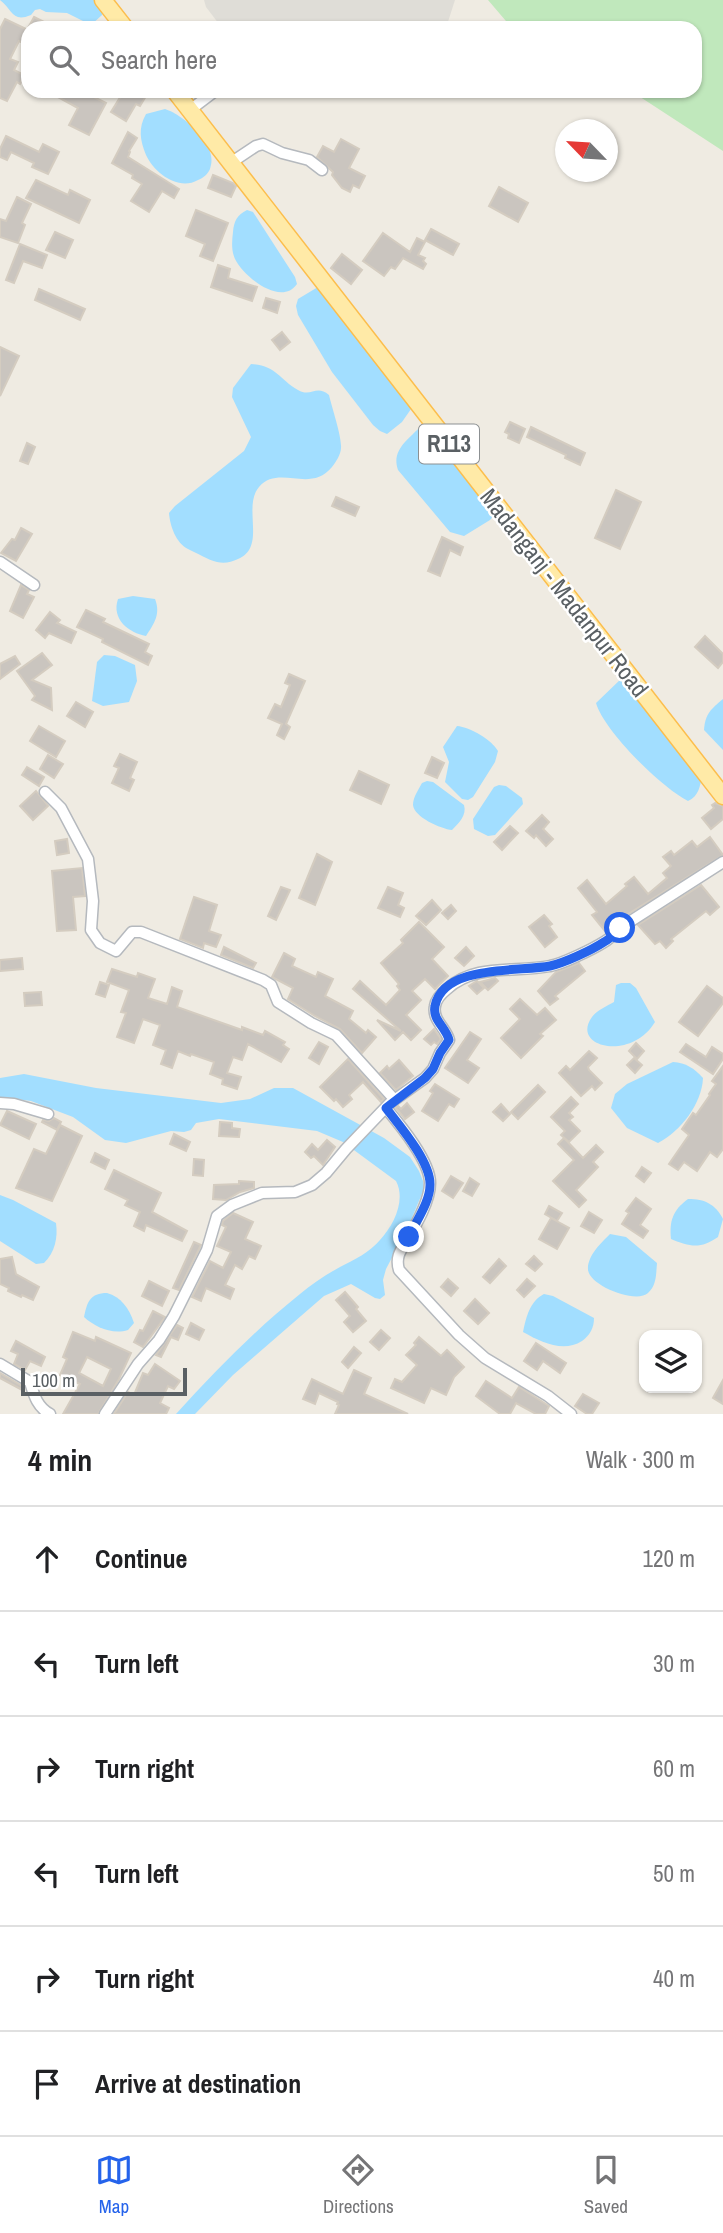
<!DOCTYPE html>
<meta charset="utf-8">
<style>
body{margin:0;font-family:"Archivo Narrow",sans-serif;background:#f6f6f6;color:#202124}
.controls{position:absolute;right:21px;bottom:21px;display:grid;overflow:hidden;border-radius:14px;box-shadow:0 2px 5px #0004}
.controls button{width:63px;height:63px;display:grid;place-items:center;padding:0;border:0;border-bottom:2px solid #e0e0e0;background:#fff;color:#202124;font:35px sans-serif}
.compass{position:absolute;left:555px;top:119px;width:63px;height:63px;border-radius:50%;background:#fff;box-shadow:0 2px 5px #0004;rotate:295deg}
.scale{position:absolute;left:21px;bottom:18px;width:166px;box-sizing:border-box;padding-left:7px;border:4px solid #5a6064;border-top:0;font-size:19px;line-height:24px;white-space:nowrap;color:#5a6064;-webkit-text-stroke:5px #fff;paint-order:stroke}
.stop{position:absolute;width:21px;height:21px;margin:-16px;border:5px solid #2563eb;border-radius:50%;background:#fff}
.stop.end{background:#2563eb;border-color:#fff;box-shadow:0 2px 7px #0008}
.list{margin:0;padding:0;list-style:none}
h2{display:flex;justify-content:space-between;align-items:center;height:91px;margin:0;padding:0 28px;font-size:30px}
h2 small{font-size:23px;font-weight:400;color:#757577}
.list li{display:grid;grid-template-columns:46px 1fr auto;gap:21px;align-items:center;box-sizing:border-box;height:105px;padding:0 28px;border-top:2px solid #e0e0e0}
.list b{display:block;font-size:26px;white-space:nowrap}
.list em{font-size:23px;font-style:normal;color:#757577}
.icon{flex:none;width:38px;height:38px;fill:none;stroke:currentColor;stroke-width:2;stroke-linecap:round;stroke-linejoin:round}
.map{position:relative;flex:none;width:723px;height:1414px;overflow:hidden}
.search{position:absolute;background:#fff;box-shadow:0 2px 5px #0004;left:21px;right:21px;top:21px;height:77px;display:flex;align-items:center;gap:18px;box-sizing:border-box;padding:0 24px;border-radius:21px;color:#757577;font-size:26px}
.sheet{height:721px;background:#fff}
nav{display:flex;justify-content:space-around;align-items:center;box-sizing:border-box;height:98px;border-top:2px solid #e0e0e0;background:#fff;font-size:19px;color:#757577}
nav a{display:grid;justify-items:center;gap:4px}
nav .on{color:#2563eb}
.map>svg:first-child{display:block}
.industrial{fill:#dfddd7}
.green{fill:#c0e8bc}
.water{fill:#a2deff}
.building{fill:#cac5bf;stroke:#d4ccc0;stroke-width:2;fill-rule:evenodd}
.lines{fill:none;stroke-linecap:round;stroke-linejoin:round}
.minor-casing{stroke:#b5b9be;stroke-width:13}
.primary-casing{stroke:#fcbe4d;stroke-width:19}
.minor{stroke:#fff;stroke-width:10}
.primary{stroke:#ffeaa7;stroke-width:16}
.route{stroke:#2563eb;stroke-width:9}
.labels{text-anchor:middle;stroke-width:5;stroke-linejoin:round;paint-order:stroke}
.shield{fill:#fff;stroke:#8c9092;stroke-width:2}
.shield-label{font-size:23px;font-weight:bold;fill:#5a6064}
.street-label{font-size:24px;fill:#5a6064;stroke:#fff}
</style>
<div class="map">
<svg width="723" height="1414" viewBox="0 0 723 1414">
<rect width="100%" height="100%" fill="#efebe2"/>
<polygon class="industrial" points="204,0 455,0 446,28 222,28 206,7"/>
<polygon class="green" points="488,0 723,0 723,151 631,91 695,91 695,28 512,28"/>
<g class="water">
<path d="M0 0H95L104 11 102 15 91 25 67 13 46 12 40 9 35 10 31 15C12 23 13 10 0 0Z"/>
<path d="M165 109C184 115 220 146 210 169 208 174 203 178 198 180 179 191 155 174 146 155 140 140 138 128 146 114Z"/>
<path d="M247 210 253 212 295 277 297 284C281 307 244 277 235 259 231 250 232 241 233 232 234 221 237 215 247 210Z"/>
<polygon points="318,287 408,401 411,409 402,422 387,434 380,431 373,425 332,372 298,315 296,306 298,299"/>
<path d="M251 364C276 365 279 379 298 390 311 398 316 384 329 395 332 408 342 437 341 448 341 454 336 462 332 467 310 494 279 464 259 487 242 507 267 547 238 559 231 562 225 564 217 562 208 560 197 553 188 549 176 543 170 526 169 513L175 506 244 451 251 437 232 397 233 388Z"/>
<path d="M421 426H429L496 513 490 520 464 536 450 532 398 470C391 450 408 440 421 426Z"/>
<path d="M133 596 155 599C161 614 154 624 146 636 129 633 111 619 118 599Z"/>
<polygon points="104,655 115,656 135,665 137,681 129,702 103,706 92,701 97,662"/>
<path d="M622 678 702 776C700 786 699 796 688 801 662 788 604 731 596 703Z"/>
<path d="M723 699V750L704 730C705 714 711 709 723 699Z"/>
<path d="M457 726C470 727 492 740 498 751L495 762 473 797 468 800 462 799 445 782 449 762 443 747Z"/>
<path d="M427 781 433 782 464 805C467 815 459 823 452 830 441 829 414 817 413 805 413 797 419 789 422 783Z"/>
<polygon points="499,785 506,786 522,798 523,804 495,835 488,836 474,829 473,819 494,787"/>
<path d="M621 983H630L636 988 655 1022C631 1062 570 1047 592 1017 597 1010 607 1006 614 1002L616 985Z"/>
<path d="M673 1062C686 1063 694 1068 703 1078 702 1103 681 1131 658 1143L627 1128 611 1108 615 1094 627 1084Z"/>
<path d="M24 1074 96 1088 221 1103 250 1099 274 1088H293L384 1138 410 1157 419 1171 423 1181 424 1189 408 1227 386 1269 383 1280 385 1295 380 1299 375 1298 351 1284 324 1296 233 1375 195 1414H176C215 1371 255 1330 300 1294 312 1284 327 1274 340 1267 354 1260 370 1252 380 1240 394 1225 406 1200 396 1181L343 1142 317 1131 219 1119 196 1123 191 1130 184 1132 171 1131 126 1143 105 1140 73 1117 31 1101 0 1097V1078Z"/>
<path d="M0 1195 13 1200 56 1223C58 1238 55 1252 44 1263L36 1264 0 1241Z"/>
<path d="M688 1199C705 1199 715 1204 723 1219L718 1237C701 1249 690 1247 671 1239 669 1221 673 1210 688 1199Z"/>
<path d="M610 1234 626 1237 657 1263C656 1273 657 1285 648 1293 636 1304 590 1286 588 1270 587 1256 601 1243 610 1234Z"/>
<path d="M107 1293C121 1297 129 1308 134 1323L128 1330C112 1335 95 1327 84 1317 87 1302 90 1293 107 1293Z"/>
<path d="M544 1294 553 1296 594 1318C594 1328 590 1335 582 1341 563 1353 541 1342 523 1332 526 1317 530 1301 544 1294Z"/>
</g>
<g class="building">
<polygon points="34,17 56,28 28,28"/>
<polygon points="5,19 28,30 28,46 19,41 10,59 18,62 14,70 24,75 20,84 17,82 7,101 0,98 0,29"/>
<polygon points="47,91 82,91 106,103 89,135 69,125 78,108"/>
<polygon points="124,91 149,91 140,106 136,104 126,121 111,112"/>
<polygon points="128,132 137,138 129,151 130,152 128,157 179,189 174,198 162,191 149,212 131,201 142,184 132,178 133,175 112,163"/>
<polygon points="6,136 39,152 43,144 59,152 48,174 32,167 34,163 11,152 7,160 0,157 0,149"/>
<polygon points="341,139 359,149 349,168 365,176 359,188 353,185 350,192 342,188 332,175 333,172 317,157 323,146 334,152"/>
<polygon points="213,175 233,183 236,186 231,197 208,188"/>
<polygon points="36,180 68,195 70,190 90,200 79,223 26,198"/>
<polygon points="499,187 528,203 518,222 489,206"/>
<polygon points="17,197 31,204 22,223 25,225 18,243 0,237 0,219 6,221"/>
<polygon points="196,210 228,223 213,261 200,256 205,244 186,236"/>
<polygon points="431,229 459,244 453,255 425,240"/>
<polygon points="55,232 73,240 65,258 46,250"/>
<polygon points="383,233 410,252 417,238 425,242 418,255 425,258 423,261 426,264 423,269 403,258 395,269 391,267 384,276 363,261"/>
<polygon points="20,244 47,255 42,268 23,261 14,283 6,280"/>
<polygon points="342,254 362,270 351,284 331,268"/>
<polygon points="218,265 230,269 228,278 257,287 252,301 211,287"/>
<polygon points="39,289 85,309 80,320 35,300"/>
<polygon points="266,298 280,302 277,313 263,308"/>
<polygon points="282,332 290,342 280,350 272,340"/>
<polygon points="0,347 19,356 0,396"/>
<polygon points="510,422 525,429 519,443 508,438 509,434 505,432"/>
<polygon points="531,427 585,453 580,465 565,458 566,455 527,437"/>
<polygon points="27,443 35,447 28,464 20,461"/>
<polygon points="616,490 641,502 620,549 595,538"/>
<polygon points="336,497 359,507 355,516 332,506"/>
<polygon points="21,528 32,534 16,561 1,553 12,539 15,540"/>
<polygon points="442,537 463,547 460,555 450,550 440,576 428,571"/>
<polygon points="21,585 29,590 27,594 34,597 23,618 10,611"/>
<polygon points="86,610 105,619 103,622 149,644 145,652 152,656 148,665 102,642 103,639 77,627"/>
<polygon points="50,612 60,620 57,623 76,632 71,643 49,633 45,638 36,630"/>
<polygon points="705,636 723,654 723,662 718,668 695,647"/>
<polygon points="42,653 52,665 32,680 51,688 52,710 32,700 35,696 17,671"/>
<polygon points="15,656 20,664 0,679 0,664"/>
<polygon points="289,674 305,681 286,724 290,727 284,739 277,735 282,724 268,718 275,704 281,707 290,685 285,683"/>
<polygon points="76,702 93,712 85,727 67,716"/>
<polygon points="39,726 65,741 56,757 30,741"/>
<polygon points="120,754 137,762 130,778 134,780 129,791 112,783 119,768 114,766"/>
<polygon points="48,755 63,764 54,778 40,769"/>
<polygon points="432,757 444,763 437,778 425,773"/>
<polygon points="27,767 44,777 39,786 22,775"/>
<polygon points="359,771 389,785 381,804 350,790"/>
<polygon points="36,791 48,806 33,820 20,806"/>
<polygon points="715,803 723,806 723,819 711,829 702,818 714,808 712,805"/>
<polygon points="542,815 549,822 543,829 553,839 546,846 536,835 534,838 526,831"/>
<polygon points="510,826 518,833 502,850 494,842"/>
<polygon points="710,837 723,855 620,919 605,931 592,915 597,912 578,888 587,880 606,904 627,886 625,884 634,877 648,894 667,878 663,873 671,866 663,857 671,851 674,855 692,841 697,847"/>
<polygon points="67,839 69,853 57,855 55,841"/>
<polygon points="317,854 332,862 315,905 299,898"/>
<polygon points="82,868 85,896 73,897 76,930 57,931 52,871"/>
<polygon points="701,885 719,907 710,915 706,911 671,939 673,941 666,948 660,941 655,944 638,925"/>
<polygon points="281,887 290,890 276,920 268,916"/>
<polygon points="388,887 403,893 398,905 404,908 400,917 378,908"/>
<polygon points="194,897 217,905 209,931 221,935 216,947 204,943 203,948 180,939"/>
<polygon points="432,900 441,910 426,925 416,916"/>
<polygon points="451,905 456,911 448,919 442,913"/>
<polygon points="544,915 552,924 549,926 557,937 545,947 529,927"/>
<polygon points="419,922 444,947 432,959 448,976 435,989 425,979 412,991 421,1000 406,1015 421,1030 411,1040 403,1032 395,1040 377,1020 401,1031 353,989 360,981 386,1005 400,990 397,986 399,984 381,963 403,943 401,940"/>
<polygon points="224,947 256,963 253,968 221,955"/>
<polygon points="466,947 474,956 464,966 455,958"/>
<polygon points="284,953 295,959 292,966 316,977 318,972 333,979 325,996 353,1011 349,1019 366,1033 368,1030 376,1037 362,1053 340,1029 315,1016 288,999 293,988 272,977"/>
<polygon points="22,958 23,969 0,971 0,960"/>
<polygon points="579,963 585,971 555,996 558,999 550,1005 538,991 556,972"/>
<polygon points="112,969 137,977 138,973 155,979 148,998 167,1004 172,987 182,991 177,1007 242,1030 242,1027 263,1035 265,1031 285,1042 283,1045 289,1049 281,1062 248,1044 242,1060 233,1057 227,1073 241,1077 237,1089 222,1084 223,1079 210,1074 214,1062 191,1054 190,1056 178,1051 172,1068 161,1064 166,1050 153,1045 160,1025 143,1019 134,1043 117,1037 126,1013 121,1012 129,990 107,982"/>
<polygon points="495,978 498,981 488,990 480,982"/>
<polygon points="477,981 484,988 477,994 469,986"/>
<polygon points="100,982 109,985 105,997 96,994"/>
<polygon points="707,986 723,998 723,1003 698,1036 679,1022"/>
<polygon points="41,992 42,1005 25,1006 24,993"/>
<polygon points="520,999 537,1015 545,1008 556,1020 540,1034 543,1036 521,1058 501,1038 520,1019 510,1009"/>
<polygon points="434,1029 441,1039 437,1044 434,1042 431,1045 424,1039"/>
<polygon points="470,1032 481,1039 467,1060 479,1068 468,1083 445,1068"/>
<polygon points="319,1042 328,1047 319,1064 309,1058"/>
<polygon points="636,1043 644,1051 637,1059 629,1051"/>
<polygon points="686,1044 706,1057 712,1047 723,1054 723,1059 713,1074 680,1052"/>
<polygon points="589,1051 597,1058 588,1067 589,1070 602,1083 595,1090 592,1086 581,1096 559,1073 566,1066 570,1070"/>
<polygon points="634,1058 642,1065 635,1073 627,1065"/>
<polygon points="348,1059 384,1099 381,1102 363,1082 349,1095 352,1099 343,1107 336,1099 334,1101 320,1087"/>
<polygon points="399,1060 413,1076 396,1090 380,1073 387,1066 389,1069"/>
<polygon points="723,1066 723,1149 717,1157 710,1152 697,1171 684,1162 678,1170 669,1164 689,1135 682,1129 693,1113 696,1115 710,1095 709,1094 716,1084 712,1081"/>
<polygon points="435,1084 459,1099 454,1107 449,1104 438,1121 422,1111 433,1093 430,1091"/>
<polygon points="538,1085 545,1092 518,1119 511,1112"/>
<polygon points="571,1097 578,1104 569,1113 573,1117 569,1120 580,1131 569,1142 561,1135 565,1131 551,1117"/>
<polygon points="407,1103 414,1112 405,1119 396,1108 398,1106 401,1109"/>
<polygon points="501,1104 510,1114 503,1121 493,1112"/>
<polygon points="7,1111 36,1124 29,1139 0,1125"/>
<polygon points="54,1118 61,1122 57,1130 42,1122 43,1120 49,1121"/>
<polygon points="220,1122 232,1123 232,1128 240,1129 239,1137 219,1136"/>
<polygon points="60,1125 82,1136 52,1201 16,1188 34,1149 46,1154"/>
<polygon points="174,1134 190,1142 186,1151 170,1144"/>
<polygon points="564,1138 583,1158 596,1145 603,1152 593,1162 598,1167 576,1190 586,1200 579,1207 553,1181 574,1160 558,1144"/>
<polygon points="327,1140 335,1147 323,1165 314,1156 311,1158 305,1152 312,1144 318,1150"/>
<polygon points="95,1153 109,1160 105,1169 91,1162"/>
<polygon points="194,1159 204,1160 203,1176 193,1175"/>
<polygon points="642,1167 651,1173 644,1182 636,1176"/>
<polygon points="114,1170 161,1193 152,1212 187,1231 182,1241 146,1225 144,1231 134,1226 140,1212 125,1205 128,1200 105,1189"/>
<polygon points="451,1176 463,1183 453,1198 442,1191"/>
<polygon points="470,1178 479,1184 472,1196 463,1191"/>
<polygon points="239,1181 254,1182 254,1188 240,1192 226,1200 213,1199 214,1185 239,1184"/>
<polygon points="636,1198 651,1209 640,1225 648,1231 643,1238 622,1224 629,1213 626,1211"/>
<polygon points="549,1206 562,1213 557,1221 545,1214"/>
<polygon points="589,1212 602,1220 594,1233 581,1226"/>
<polygon points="233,1213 253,1222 245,1239 261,1246 255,1259 249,1256 242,1269 235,1265 225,1285 234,1289 230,1299 206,1288 201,1301 192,1297 210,1261 223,1268 231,1252 217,1246 226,1227 222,1225 223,1221"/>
<polygon points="551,1218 569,1228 557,1249 539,1239"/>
<polygon points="194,1242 201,1245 200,1247 179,1290 173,1288"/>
<polygon points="534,1256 542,1264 535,1271 526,1264"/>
<polygon points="12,1257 16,1274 39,1287 33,1300 22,1295 21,1297 8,1291 9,1288 0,1284 0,1259"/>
<polygon points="499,1259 506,1266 490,1283 483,1277"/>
<polygon points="448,1279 458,1288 451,1296 441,1287"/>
<polygon points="527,1279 535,1286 524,1297 517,1290"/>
<polygon points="149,1281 169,1291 162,1306 142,1296"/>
<polygon points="345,1292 358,1307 356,1309 366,1321 353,1332 344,1322 350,1316 336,1300"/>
<polygon points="475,1299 489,1313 478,1324 464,1311"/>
<polygon points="153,1311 165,1317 143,1347 134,1342 140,1330 143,1331"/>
<polygon points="191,1323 204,1330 199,1340 186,1334"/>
<polygon points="177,1325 183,1328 178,1340 171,1337 161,1357 156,1355"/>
<polygon points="381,1330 390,1338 379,1350 370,1342"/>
<path d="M73 1332 95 1341 96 1337 131 1353 119 1379 98 1414H63L80 1384 60 1375 67 1359 63 1357ZM87 1357 111 1369 103 1386 79 1373Z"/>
<polygon points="419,1337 441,1356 447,1350 464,1367 454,1377 446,1395 431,1388 424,1403 391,1388 395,1379 402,1382 417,1365 406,1355 416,1345 414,1343"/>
<polygon points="16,1341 45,1357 41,1366 30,1361 25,1370 14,1364 18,1354 11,1351"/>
<polygon points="536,1343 566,1363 560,1373 543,1361 537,1370 524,1361"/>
<polygon points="354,1347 361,1353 348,1368 342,1362"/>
<polygon points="155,1364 180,1381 174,1389 168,1386 160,1403 169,1408 166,1414 114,1414 128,1392 134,1395 143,1373 148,1375"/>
<polygon points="354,1370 371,1378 364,1394 408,1414 335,1414 339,1405 337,1404 338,1402 319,1393 315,1404 303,1399 312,1379 343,1394"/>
<polygon points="0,1373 24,1387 24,1391 0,1378"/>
<polygon points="723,1380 723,1404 713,1398"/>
<polygon points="486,1381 512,1398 519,1387 549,1406 545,1414 536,1414 516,1403 510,1414 500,1414 476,1396"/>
<polygon points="583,1394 599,1403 592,1414 587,1414 575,1406"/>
</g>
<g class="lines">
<g class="minor-casing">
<g id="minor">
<polyline points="190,110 215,91"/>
<polyline points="232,162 256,146 263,144 282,153 309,160 322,170"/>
<polyline points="0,562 34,585"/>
<polyline points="45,792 61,808 88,859 93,901 91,930 100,943 116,951 132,932 141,932 263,980 271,985 278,1002 311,1023 336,1035 394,1099"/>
<polyline points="0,1103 14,1104 48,1114"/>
<path d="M386 1108C400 1125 430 1161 430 1183 430 1201 416 1225 407 1240 401 1250 395 1257 399 1270L459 1335 485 1358 548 1396 571 1414"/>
<path d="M0 1364 30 1382C34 1395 37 1407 50 1414"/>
<path d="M105 1414 138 1364 159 1340 174 1316 207 1250 217 1216 232 1205 262 1193 295 1192 312 1185 326 1173 346 1149 390 1103 425 1078 433 1069 440 1053 449 1040C446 1028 432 1020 435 1006 436 999 442 993 447 989 475 963 516 973 550 966 562 964 593 949 604 942 610 939 615 933 620 928L723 862"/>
</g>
</g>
<g class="primary-casing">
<g id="primary">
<polyline points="103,0 125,28"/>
<polyline points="175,91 723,796"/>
</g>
</g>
<use href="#minor" class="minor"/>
<use href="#primary" class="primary"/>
</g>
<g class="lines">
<path class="route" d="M409 1237C416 1221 430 1202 430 1185 431 1162 399 1125 386 1108L425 1078 433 1069 440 1053 449 1040C446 1027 432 1020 435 1006 443 964 520 972 550 966 564 963 592 950 604 942 610 939 615 933 620 928"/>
</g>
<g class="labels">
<rect class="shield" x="419" y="424.5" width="60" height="39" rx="5"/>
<g class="shield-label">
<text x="449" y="452">R113</text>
</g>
<g class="street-label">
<text transform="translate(564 593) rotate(52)" y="8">Madanganj - Madanpur Road</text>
</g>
</g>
</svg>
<div class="controls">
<button><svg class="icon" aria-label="layers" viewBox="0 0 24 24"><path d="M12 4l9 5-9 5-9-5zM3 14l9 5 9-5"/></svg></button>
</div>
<svg class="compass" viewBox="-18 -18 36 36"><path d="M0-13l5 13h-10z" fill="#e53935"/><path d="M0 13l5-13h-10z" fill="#757577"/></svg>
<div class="scale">100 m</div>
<div class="stop" style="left:620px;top:928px"></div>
<div class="stop end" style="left:409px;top:1237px"></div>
<div class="search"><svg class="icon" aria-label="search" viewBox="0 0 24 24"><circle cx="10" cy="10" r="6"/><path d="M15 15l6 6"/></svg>Search here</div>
</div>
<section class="sheet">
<h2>4 min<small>Walk · 300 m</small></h2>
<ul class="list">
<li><svg class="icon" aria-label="ahead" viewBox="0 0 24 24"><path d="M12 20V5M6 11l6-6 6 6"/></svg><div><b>Continue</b></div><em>120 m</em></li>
<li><svg class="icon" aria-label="left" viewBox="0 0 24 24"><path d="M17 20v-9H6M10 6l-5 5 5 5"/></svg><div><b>Turn left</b></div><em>30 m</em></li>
<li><svg class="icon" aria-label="right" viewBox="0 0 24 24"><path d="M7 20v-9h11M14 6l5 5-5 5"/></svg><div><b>Turn right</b></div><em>60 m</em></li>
<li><svg class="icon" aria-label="left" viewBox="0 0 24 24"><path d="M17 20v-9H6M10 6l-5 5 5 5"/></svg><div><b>Turn left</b></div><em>50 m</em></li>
<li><svg class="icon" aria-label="right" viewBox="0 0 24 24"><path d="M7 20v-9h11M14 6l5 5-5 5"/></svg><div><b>Turn right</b></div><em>40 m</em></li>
<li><svg class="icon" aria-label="arrive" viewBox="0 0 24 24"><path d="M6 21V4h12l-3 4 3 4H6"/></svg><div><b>Arrive at destination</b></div></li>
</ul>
</section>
<nav>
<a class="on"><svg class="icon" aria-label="map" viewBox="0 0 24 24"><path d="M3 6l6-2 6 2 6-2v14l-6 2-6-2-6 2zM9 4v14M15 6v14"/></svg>Map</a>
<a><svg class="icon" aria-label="directions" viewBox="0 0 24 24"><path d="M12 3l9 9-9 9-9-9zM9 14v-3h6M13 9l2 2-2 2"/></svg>Directions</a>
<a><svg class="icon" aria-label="saved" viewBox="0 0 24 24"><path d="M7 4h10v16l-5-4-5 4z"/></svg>Saved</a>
</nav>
